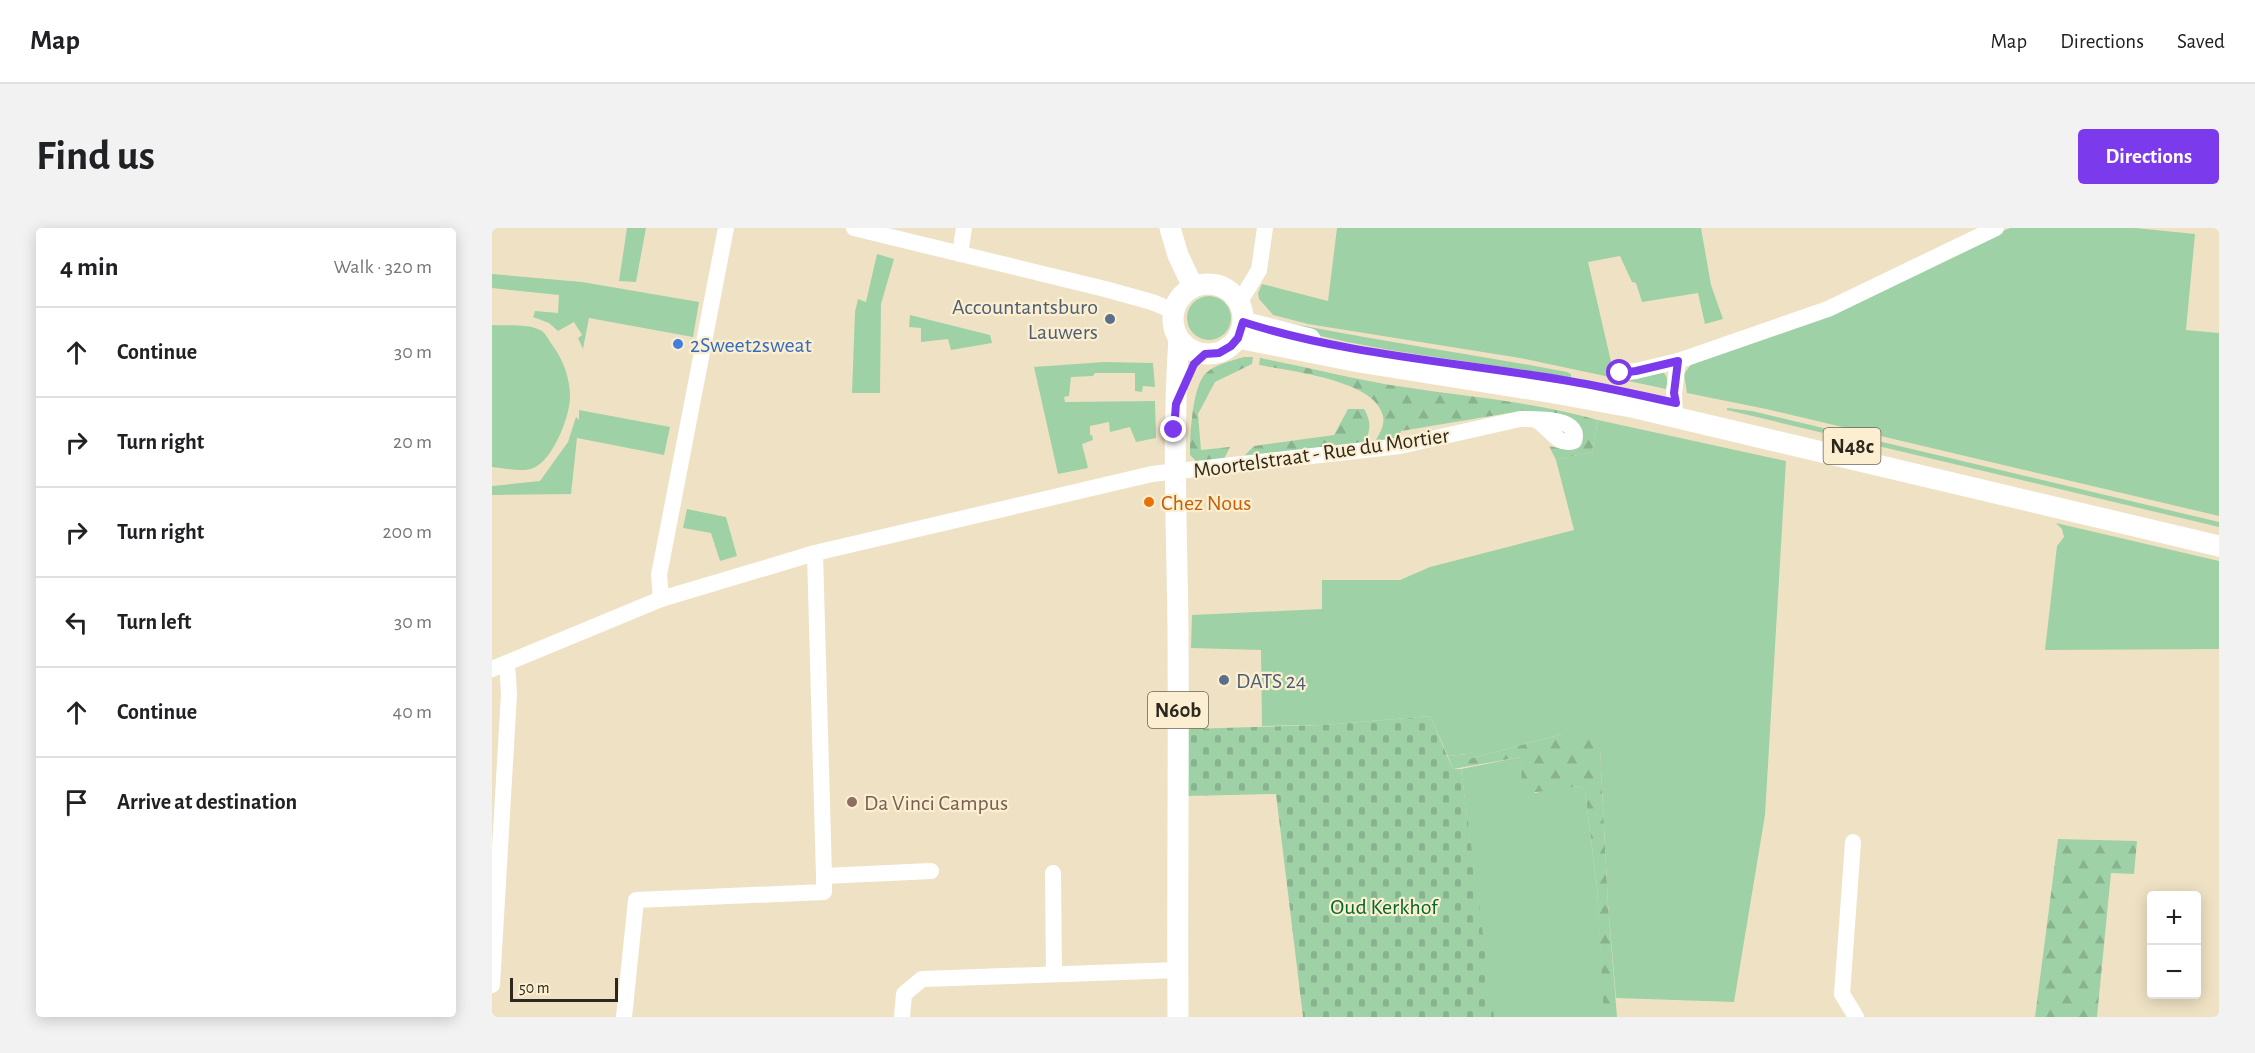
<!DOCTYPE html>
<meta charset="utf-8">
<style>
body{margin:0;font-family:"Alegreya Sans",sans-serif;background:#f2f2f2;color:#202124}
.controls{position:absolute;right:18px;bottom:18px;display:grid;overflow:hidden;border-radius:6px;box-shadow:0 3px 15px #0003}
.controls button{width:54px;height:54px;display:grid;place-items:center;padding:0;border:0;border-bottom:2px solid #e0e0e0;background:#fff;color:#202124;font:30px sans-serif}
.scale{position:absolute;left:18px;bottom:15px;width:108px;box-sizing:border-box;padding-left:6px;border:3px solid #2d281d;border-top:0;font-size:16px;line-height:21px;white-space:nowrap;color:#2d281d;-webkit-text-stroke:4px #fcefd1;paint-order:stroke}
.stop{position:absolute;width:18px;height:18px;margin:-14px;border:4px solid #7c3aed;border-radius:50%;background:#fff}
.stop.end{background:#7c3aed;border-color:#fff;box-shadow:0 2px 6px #0008}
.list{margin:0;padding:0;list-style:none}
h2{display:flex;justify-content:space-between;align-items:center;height:78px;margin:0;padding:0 24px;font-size:26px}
h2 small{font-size:20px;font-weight:400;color:#757577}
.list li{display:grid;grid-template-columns:39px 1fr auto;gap:18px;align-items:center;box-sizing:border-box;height:90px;padding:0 24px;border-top:2px solid #e0e0e0}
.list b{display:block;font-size:22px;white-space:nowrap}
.list em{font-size:20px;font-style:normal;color:#757577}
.icon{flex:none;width:33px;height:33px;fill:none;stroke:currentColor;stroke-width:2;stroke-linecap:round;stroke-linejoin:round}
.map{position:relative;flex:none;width:1727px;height:789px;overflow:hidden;border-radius:6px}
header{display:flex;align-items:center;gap:36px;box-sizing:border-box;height:84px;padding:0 30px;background:#fff;border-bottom:2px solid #e0e0e0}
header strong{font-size:28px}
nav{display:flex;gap:33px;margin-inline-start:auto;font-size:21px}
.intro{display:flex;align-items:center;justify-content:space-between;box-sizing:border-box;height:144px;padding:0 36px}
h1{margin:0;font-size:42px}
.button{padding:15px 27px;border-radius:6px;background:#7c3aed;color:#fff;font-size:21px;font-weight:700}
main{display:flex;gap:36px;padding:0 36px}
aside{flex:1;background:#fff;border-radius:6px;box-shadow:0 3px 15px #0003}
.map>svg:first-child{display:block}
.green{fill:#9fd1a6}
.forest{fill:url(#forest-firs)}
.cemetery{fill:url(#cemetery-stones)}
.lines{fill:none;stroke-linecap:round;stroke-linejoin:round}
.minor{stroke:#fff;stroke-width:16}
.major{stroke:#fff;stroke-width:21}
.route{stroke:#7c3aed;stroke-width:8}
.service-dot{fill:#5c6f8a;stroke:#fcefd1;stroke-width:2}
.shop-dot{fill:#3f7fe0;stroke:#fcefd1;stroke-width:2}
.food-dot{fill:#e8710a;stroke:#fcefd1;stroke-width:2}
.education-dot{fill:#8d6e63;stroke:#fcefd1;stroke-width:2}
.labels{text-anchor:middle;stroke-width:4.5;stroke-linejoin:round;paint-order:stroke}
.shield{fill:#fcefd1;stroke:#6b6453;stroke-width:1.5}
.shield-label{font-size:21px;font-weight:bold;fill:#2d281d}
.service-label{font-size:22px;fill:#4e5e75;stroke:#fcefd1;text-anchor:end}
.shop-label{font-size:22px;fill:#366cbe;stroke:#fcefd1;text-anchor:start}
.street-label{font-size:22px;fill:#2d281d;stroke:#fcefd1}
.food-label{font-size:22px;fill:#c56008;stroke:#fcefd1;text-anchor:start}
.education-label{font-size:22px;fill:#785e54;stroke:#fcefd1;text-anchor:start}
.park-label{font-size:22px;fill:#006929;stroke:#fcefd1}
</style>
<header>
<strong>Map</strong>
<nav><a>Map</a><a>Directions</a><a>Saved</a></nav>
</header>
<div class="intro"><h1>Find us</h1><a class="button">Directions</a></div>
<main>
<aside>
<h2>4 min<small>Walk · 320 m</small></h2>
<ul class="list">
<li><svg class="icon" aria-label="ahead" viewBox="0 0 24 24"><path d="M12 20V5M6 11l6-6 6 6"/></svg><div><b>Continue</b></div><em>30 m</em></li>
<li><svg class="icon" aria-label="right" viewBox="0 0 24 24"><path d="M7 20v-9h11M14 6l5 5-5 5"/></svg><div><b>Turn right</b></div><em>20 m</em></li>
<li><svg class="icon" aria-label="right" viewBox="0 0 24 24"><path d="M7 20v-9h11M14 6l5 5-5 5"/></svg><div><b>Turn right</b></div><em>200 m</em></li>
<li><svg class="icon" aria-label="left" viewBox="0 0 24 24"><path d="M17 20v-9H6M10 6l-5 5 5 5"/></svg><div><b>Turn left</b></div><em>30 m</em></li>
<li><svg class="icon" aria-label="ahead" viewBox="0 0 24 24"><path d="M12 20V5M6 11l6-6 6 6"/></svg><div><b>Continue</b></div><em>40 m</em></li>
<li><svg class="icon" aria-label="arrive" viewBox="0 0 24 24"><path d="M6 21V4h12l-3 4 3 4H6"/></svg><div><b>Arrive at destination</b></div></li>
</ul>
</aside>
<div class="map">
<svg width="1727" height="789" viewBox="0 0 1727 789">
<defs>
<pattern id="forest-firs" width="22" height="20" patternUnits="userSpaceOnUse" patternTransform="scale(1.5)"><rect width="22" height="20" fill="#9fd1a6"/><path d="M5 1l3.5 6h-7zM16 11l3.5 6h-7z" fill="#89b38e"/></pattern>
<pattern id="cemetery-stones" width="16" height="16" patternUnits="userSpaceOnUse" patternTransform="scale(1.5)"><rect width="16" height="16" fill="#9fd1a6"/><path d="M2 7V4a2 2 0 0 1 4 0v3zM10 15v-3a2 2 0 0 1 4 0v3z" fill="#89b38e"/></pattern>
</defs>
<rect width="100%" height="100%" fill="#efe2c4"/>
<g class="green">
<polygon points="135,0 154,0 144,54 127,53"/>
<path d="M845 0H1209L1219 57 1231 91 1213 96 1206 65 1150 74 1144 55 1140 54 1128 28 1096 34 1120 138 1125 147 1168 142C1176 147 1176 152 1174 161L1028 130 816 96 781 87 767 71 766 65 770 56 836 73Z"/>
<polygon points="1518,0 1643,0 1703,6 1694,102 1727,105 1727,288 1274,181 1195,165 1192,146 1200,135"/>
<polygon points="385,26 402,31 389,76 388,165 360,165 363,84 366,71 374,74"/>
<polygon points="0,46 90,54 207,74 201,109 97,90 91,121 86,110 90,107 82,94 66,103 57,95 41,89 43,83 66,85 67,67 0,60"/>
<circle cx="717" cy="90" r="22"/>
<polygon points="418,87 498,107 500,115 459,122 456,111 429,114 429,100 417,99"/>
<path d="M778 91C876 112 976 125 1075 144L1079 146V149L1077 150C995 134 911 128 829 108 812 104 795 96 778 91Z"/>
<path d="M0 97C15 98 37 95 50 103 54 106 58 114 61 118 72 133 78 151 78 169 78 188 62 228 45 238 34 246 13 240 0 239Z"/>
<polygon points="612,134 661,135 663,159 651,158 650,164 643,163 643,145 603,145 601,148 579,149 577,168 572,169 573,174 663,173 664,210 644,214 638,199 618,204 617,194 598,198 598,207 600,207 601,212 590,216 596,240 566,246 542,139"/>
<polygon points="1235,180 1260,183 1727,294 1727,299 1235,182"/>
<polygon points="87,182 178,199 172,227 85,210 79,266 0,267 0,258 48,253 76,214 84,189 87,192"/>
<polygon points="1106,192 1294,233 1273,587 1242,774 1124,770 1116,676 1108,521 1070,506 977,531 975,526 956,528 938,488 832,497 770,498 769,422 699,420 700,387 830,381 830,352 908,352 938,339 1082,302 1064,232 1100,224"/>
<polygon points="195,281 234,289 245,328 228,333 219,305 191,300"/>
<polygon points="1564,295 1727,333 1727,421 1553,422 1565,318 1572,309 1570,301"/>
<polygon points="1029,529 1030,545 1043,565 1064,560 1089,558 1093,563 1105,659 1113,789 1001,789 969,541"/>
</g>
<g class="forest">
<path d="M752 129H761L760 136 723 154 706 186 709 222 738 219 731 233H704L698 227C698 208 700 158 714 145 722 137 741 132 752 129Z"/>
<path d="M768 130C816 139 864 152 912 159 977 169 1043 174 1106 192L1100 224 1064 232 1057 218 1070 221 1040 184 1017 185 909 203 907 210 883 214C887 206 893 198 891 188 884 152 797 143 767 137Z"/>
<path d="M856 181H872C880 194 878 202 873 216L749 231 762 218 842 207Z"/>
<path d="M1070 506 1093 507 1103 510 1108 521 1116 676 1125 789H1112L1105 659 1093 563 1089 558C1070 560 1051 565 1033 564L1030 560 1029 529 961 541 956 528 976 526 977 531Z"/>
<polygon points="1566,611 1645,613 1642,646 1619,645 1605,789 1543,789"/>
</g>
<polygon class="cemetery" points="938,488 961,541 969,541 1002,789 811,789 784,566 695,568 696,501 832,497"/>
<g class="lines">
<g class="minor">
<polyline points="362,0 613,61 660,74 682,83"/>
<polyline points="468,26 472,0"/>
<polyline points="747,75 767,42 773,0"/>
<polyline points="1128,145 1144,143 1186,133"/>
<polyline points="1183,189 1182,165 1186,133 1336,81 1504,0"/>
<polyline points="323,325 332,648 439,643"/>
<polyline points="169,371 167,347 234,0"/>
<path d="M0 441 169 371 323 325 660 246 908 218 1028 191C1043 191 1090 189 1082 213 1065 219 1058 199 1044 192"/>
<polyline points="1361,614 1350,766 1364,789"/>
<polyline points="561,645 562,746"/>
<polyline points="0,757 17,466 15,435"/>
<polyline points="132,789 144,672 332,664 332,648"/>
<polyline points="410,789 412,766 430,751 686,742"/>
</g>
<g class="major">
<polyline points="678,0 686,27 701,59"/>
<circle cx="716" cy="91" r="35"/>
<polyline points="751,94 818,111"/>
<polyline points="746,110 867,134 1062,165 1144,180 1727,318"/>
<path d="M686 789C685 660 687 531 686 402 685 305 680 208 687 111"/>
</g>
</g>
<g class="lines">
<path class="route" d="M682 202 684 176 702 136 713 126 727 125 739 118 746 110 751 94C854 127 965 134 1071 152 1109 158 1146 167 1184 175L1182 165 1186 133 1144 143 1128 145"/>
</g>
<g class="service-dot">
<circle cx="618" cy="91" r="6"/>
<circle cx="732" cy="452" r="6"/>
</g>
<circle class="shop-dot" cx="186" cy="116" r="6"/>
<circle class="food-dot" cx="657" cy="274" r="6"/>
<circle class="education-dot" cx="360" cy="574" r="6"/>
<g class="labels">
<g class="shield">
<rect x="1331.5" y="200" width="57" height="36" rx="4.5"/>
<rect x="656" y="464" width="60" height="36" rx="4.5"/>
</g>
<g class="shield-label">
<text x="1360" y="225">N48c</text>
<text x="686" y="489">N60b</text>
</g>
<g class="service-label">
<text x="606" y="86">Accountantsburo<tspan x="606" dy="25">Lauwers</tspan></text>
<text x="744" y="460" text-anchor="start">DATS 24</text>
</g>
<g class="shop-label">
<text x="198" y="124">2Sweet2sweat</text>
</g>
<g class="street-label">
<text transform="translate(829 224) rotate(-8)" y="8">Moortelstraat - Rue du Mortier</text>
</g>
<g class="food-label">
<text x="669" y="282">Chez Nous</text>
</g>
<g class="education-label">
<text x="372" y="582">Da Vinci Campus</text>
</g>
<g class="park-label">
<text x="892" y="686">Oud Kerkhof</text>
</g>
</g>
</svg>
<div class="controls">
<button>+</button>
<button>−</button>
</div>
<div class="scale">50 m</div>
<div class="stop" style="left:1128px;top:145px"></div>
<div class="stop end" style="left:682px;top:202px"></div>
</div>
</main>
